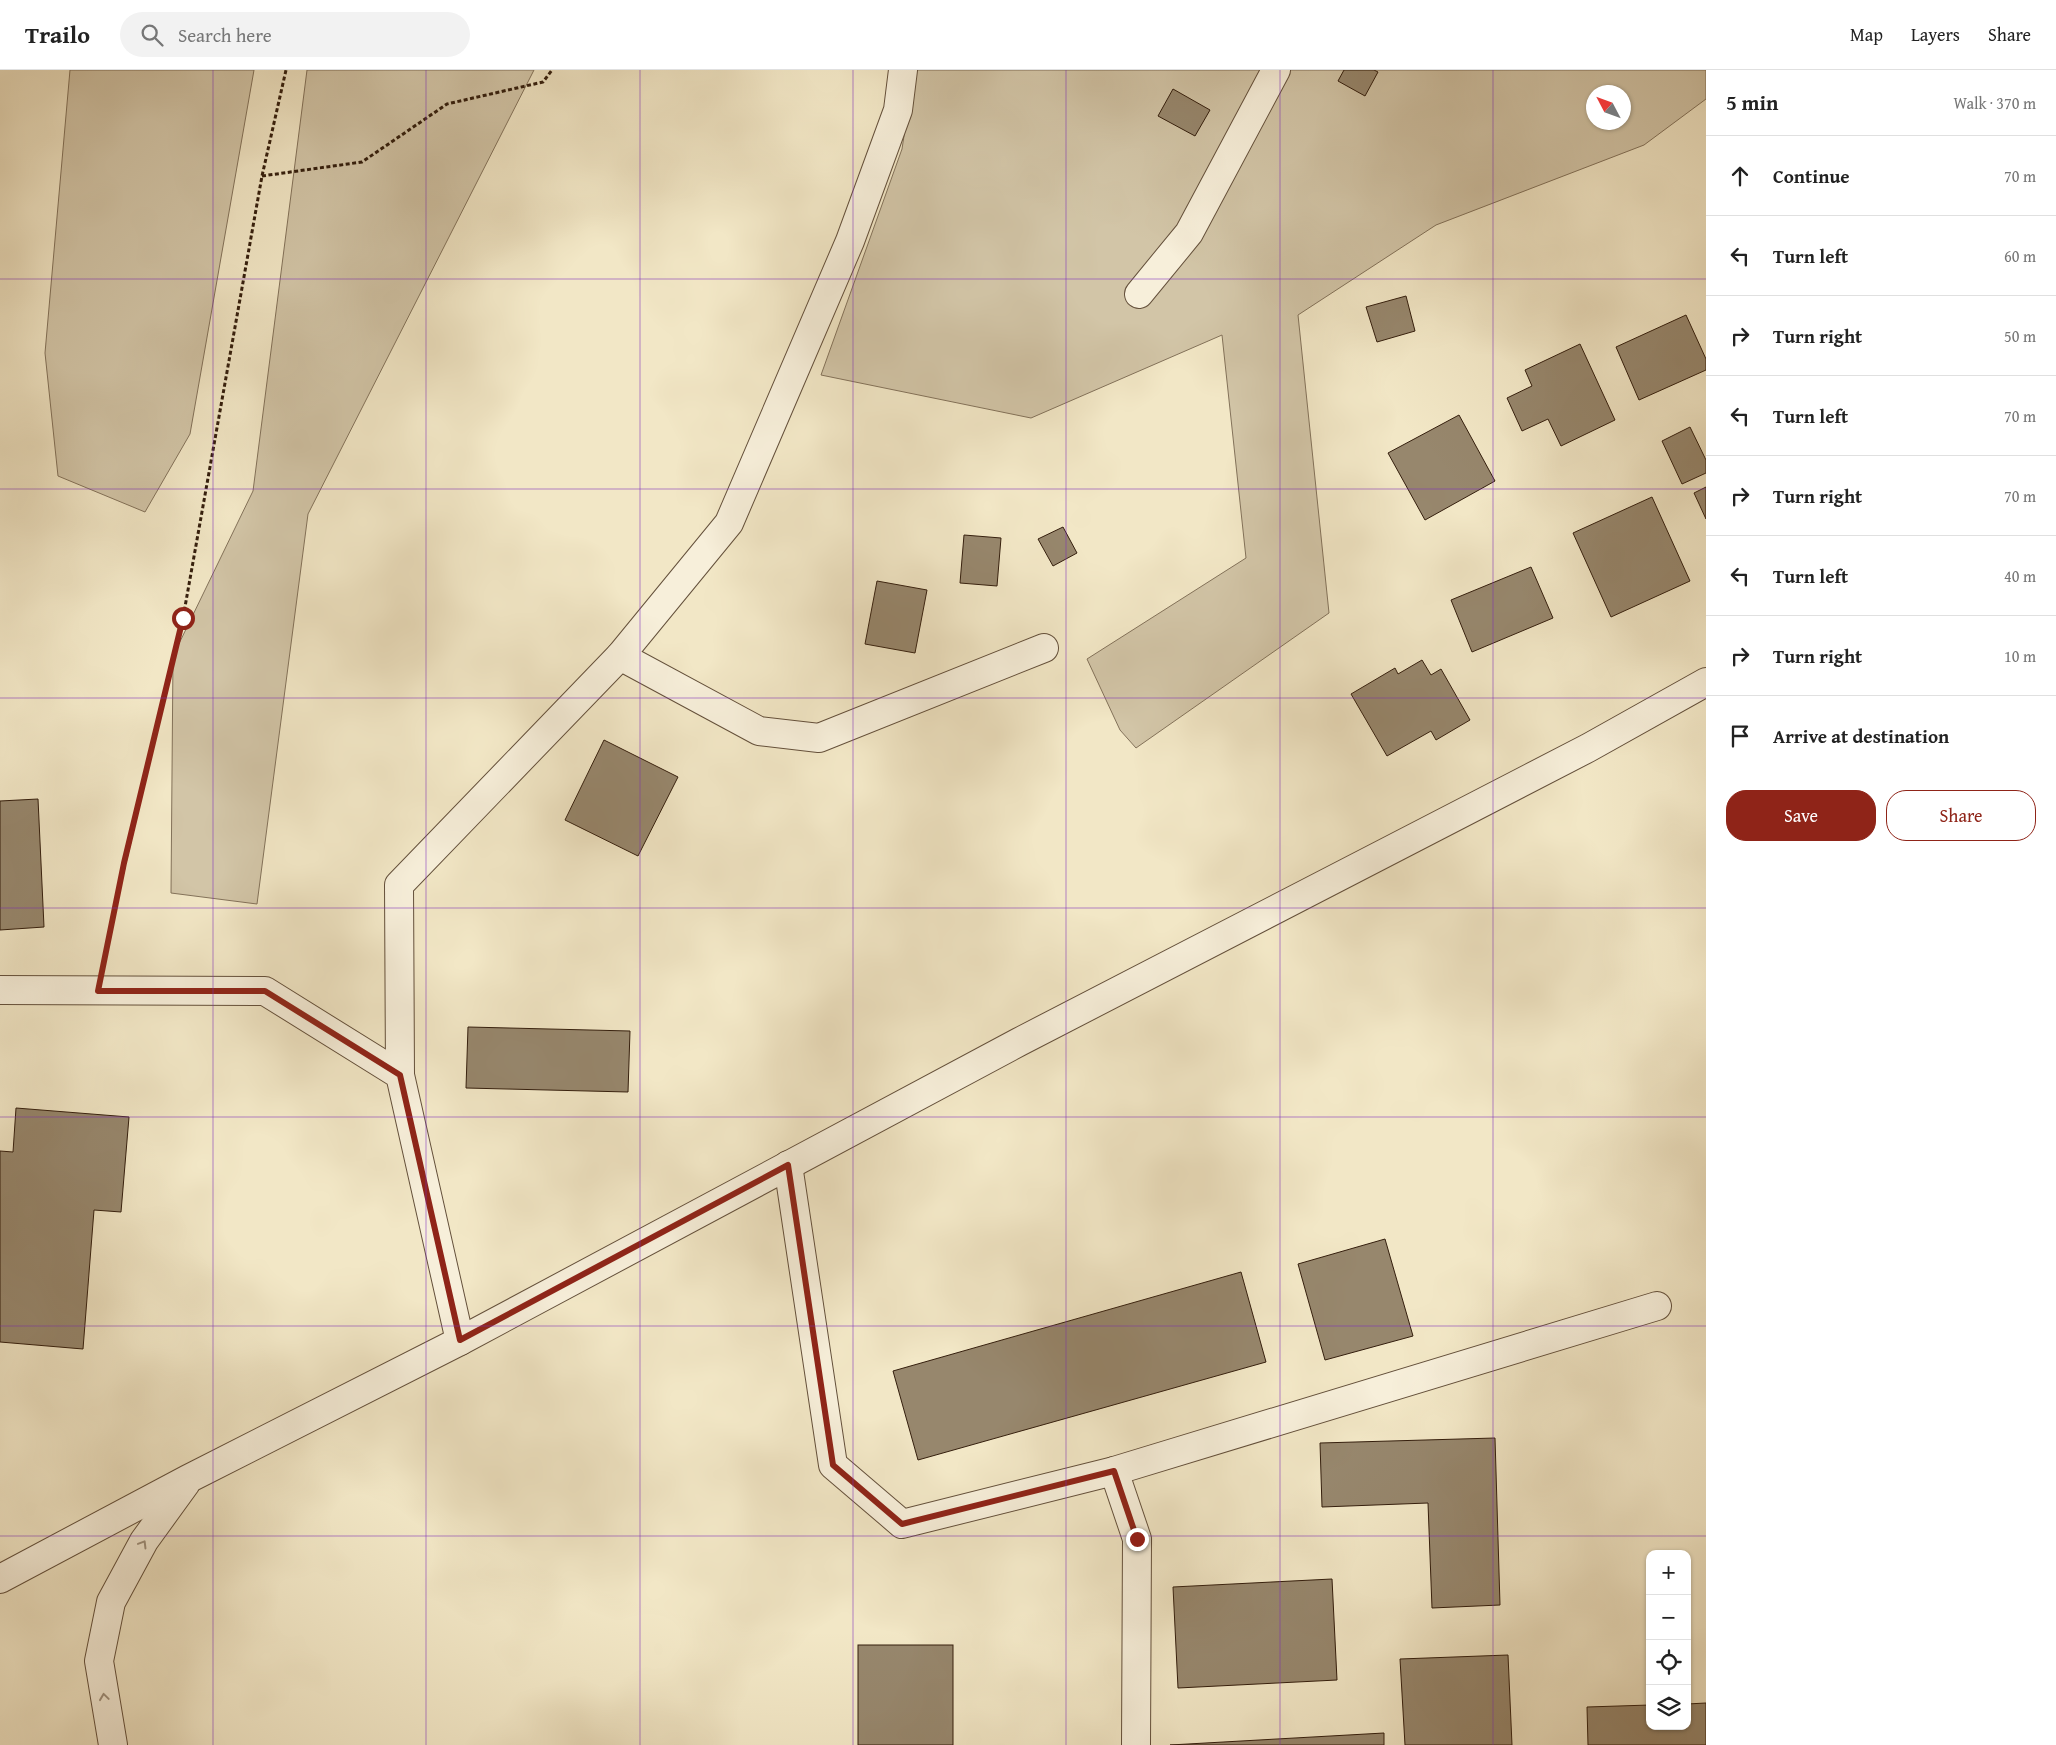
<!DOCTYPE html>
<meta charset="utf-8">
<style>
body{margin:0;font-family:"Gentium Book Plus",serif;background:#f2f2f2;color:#222}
.controls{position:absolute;right:15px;bottom:15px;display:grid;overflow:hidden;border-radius:10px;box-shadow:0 1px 4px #0004}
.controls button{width:45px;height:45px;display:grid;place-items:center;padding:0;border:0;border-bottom:1px solid #e0e0e0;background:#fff;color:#222;font:25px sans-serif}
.compass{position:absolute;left:1586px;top:15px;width:45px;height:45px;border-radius:50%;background:#fff;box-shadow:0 1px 4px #0004;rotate:311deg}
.stop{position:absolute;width:15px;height:15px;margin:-11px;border:4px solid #8f2418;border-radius:50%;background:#fff}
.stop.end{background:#8f2418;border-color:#fff;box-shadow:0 1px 5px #0008}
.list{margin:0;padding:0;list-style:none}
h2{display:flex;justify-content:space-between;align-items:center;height:65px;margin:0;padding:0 20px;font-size:21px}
h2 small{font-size:16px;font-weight:400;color:#767676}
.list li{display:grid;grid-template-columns:32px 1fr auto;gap:15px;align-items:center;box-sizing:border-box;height:80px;padding:0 20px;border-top:1px solid #e0e0e0}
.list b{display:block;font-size:19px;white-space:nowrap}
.list em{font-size:16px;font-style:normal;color:#767676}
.actions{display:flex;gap:10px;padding:15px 20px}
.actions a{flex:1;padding:11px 0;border:1px solid #8f2418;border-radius:20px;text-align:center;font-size:18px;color:#8f2418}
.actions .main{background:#8f2418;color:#fff}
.icon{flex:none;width:28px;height:28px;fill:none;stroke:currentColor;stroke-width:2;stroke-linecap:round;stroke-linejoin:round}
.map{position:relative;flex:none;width:1706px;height:1675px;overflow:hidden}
header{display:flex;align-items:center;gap:30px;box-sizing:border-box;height:70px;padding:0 25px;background:#fff;border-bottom:1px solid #e0e0e0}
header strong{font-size:24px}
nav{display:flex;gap:28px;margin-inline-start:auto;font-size:18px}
.search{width:350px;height:45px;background:#f2f2f2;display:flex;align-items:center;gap:12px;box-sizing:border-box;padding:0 18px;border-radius:28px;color:#767676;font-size:19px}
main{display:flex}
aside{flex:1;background:#fff}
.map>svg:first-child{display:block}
.green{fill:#d2c5a7;stroke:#83725a;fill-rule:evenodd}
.building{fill:#97876d;stroke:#341e0d}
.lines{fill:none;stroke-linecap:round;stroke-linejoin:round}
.minor-casing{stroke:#64503b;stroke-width:30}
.path{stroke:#341e0d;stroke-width:3;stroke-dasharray:4 2.5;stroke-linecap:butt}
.minor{stroke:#f7efda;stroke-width:28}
.oneway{stroke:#9f917e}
.route{stroke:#8f2418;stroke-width:6}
.grid{fill:none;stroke:#7b2cbf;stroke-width:1;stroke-opacity:0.55}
</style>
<header>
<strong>Trailo</strong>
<div class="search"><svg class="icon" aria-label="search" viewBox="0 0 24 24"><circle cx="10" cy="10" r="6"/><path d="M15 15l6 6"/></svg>Search here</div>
<nav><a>Map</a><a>Layers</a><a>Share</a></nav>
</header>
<main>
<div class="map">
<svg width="1706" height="1675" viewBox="0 0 1706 1675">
<rect width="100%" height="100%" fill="#f2e7c6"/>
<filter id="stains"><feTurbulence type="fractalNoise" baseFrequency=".004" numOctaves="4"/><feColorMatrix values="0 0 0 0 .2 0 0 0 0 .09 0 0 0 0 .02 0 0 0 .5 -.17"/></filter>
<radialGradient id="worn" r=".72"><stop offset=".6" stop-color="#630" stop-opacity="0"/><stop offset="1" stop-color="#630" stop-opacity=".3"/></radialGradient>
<g class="green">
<polygon points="70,0 254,0 190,364 145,442 58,406 45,283"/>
<polygon points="307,0 534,0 308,444 257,834 171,823 173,586 253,421"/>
<path d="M914 0H1706V29L1644 75 1436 155 1298 245 1329 543 1136 678 1120 660 1087 589 1246 488 1222 265 1031 348 821 305 902 79ZM1594 22H1624V52H1594Z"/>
</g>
<g class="building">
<polygon points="1344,0 1374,0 1378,2 1365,26 1338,11"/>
<polygon points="1173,19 1210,40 1195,66 1158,46"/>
<polygon points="1406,226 1415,261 1377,272 1366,237"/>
<polygon points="1686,245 1706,289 1706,300 1639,330 1616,277"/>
<polygon points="1580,274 1615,350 1561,376 1548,349 1522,361 1507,328 1532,316 1525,300"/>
<polygon points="1459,345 1495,411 1425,450 1388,383"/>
<polygon points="1690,357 1706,390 1706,403 1682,414 1662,371"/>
<polygon points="1706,417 1706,449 1694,423"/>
<polygon points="1652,427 1690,511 1611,547 1573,463"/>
<polygon points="1063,457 1077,483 1053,496 1038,469"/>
<polygon points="964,465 1001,468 997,516 960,513"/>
<polygon points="1531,497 1553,548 1472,582 1451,530"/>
<polygon points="877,511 927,520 915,583 865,574"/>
<polygon points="1422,590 1431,605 1441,599 1470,650 1436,670 1431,661 1387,686 1351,624 1395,598 1398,604"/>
<polygon points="604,670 678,707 638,786 565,750"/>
<polygon points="38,729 44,857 0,860 0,731"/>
<polygon points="468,957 630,961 628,1022 466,1018"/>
<polygon points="16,1038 129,1047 121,1142 94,1140 83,1279 0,1272 0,1081 13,1082"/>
<polygon points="1385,1169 1413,1266 1325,1290 1298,1194"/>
<polygon points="1241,1202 1266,1292 918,1390 893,1301"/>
<polygon points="1495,1368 1500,1535 1432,1538 1428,1433 1322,1437 1320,1373"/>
<polygon points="1332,1509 1337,1610 1178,1618 1173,1517"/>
<rect x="858" y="1575" width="95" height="100"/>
<polygon points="1508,1585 1512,1675 1405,1675 1400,1589"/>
<polygon points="1706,1633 1706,1675 1588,1675 1587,1637 1650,1635 1650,1656 1687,1656 1687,1634"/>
<polygon points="1384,1663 1384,1675 1170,1675"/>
</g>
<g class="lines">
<g class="minor-casing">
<g id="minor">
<polyline points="1139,224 1189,163 1276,0"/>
<polyline points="620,586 759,661 819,668 1044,578"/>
<polyline points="0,920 265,921 400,1005 460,1271"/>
<polyline points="400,1005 399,815 620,586 729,453 850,171 898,40 903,0"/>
<polyline points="788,1095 833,1395 902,1454 1114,1401 1657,1236"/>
<polyline points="1114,1401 1137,1469 1136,1675"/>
<polyline points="0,1509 188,1409 460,1271 1019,972 1588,678 1706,612"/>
<polyline points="113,1675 99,1591 111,1532 144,1471 186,1413"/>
</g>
</g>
<g class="path">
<polyline points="262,106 362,92 447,34 543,12 552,0"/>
<polyline points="104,889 125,793 183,548 262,106 286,0"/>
</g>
<use href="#minor" class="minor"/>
</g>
<defs><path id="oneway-chevron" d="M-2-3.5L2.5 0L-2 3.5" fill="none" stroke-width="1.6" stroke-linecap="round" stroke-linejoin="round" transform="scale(1.25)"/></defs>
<g class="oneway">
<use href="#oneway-chevron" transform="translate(143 1474) rotate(-59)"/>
<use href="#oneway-chevron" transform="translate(104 1627) rotate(-98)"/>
</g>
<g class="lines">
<polyline class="route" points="183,548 124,793 98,921 265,921 400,1005 460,1270 788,1095 833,1395 902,1454 1114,1401 1137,1469"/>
</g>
<path class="grid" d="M213 0V1675M426 0V1675M640 0V1675M853 0V1675M1066 0V1675M1280 0V1675M1493 0V1675M0 209H1706M0 419H1706M0 628H1706M0 838H1706M0 1047H1706M0 1256H1706M0 1466H1706"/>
<rect width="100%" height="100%" filter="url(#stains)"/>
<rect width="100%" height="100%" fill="url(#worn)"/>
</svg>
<div class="controls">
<button>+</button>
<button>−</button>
<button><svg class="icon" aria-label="locate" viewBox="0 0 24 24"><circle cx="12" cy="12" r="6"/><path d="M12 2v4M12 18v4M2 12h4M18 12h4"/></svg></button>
<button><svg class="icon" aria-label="layers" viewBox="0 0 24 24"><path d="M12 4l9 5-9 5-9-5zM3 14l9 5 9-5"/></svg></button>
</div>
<svg class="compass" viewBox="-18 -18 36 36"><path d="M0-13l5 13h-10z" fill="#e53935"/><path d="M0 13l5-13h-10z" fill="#767676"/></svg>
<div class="stop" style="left:183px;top:548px"></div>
<div class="stop end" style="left:1137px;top:1469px"></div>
</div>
<aside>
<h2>5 min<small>Walk · 370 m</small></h2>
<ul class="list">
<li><svg class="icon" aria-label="ahead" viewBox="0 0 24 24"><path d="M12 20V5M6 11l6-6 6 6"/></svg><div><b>Continue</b></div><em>70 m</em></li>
<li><svg class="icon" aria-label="left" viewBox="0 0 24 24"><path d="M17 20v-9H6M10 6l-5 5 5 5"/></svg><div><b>Turn left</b></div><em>60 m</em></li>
<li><svg class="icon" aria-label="right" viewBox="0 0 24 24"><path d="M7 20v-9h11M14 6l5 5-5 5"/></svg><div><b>Turn right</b></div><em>50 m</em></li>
<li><svg class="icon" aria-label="left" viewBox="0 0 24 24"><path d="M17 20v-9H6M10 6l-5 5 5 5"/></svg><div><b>Turn left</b></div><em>70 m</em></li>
<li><svg class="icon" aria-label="right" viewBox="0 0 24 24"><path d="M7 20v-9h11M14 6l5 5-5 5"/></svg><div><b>Turn right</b></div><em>70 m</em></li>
<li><svg class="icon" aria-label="left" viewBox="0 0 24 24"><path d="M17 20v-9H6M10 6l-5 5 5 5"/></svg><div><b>Turn left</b></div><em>40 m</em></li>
<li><svg class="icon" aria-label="right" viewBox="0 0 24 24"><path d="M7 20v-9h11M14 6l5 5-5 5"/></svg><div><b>Turn right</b></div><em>10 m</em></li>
<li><svg class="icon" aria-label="arrive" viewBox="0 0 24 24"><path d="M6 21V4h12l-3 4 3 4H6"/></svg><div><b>Arrive at destination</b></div></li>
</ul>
<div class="actions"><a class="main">Save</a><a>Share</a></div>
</aside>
</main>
